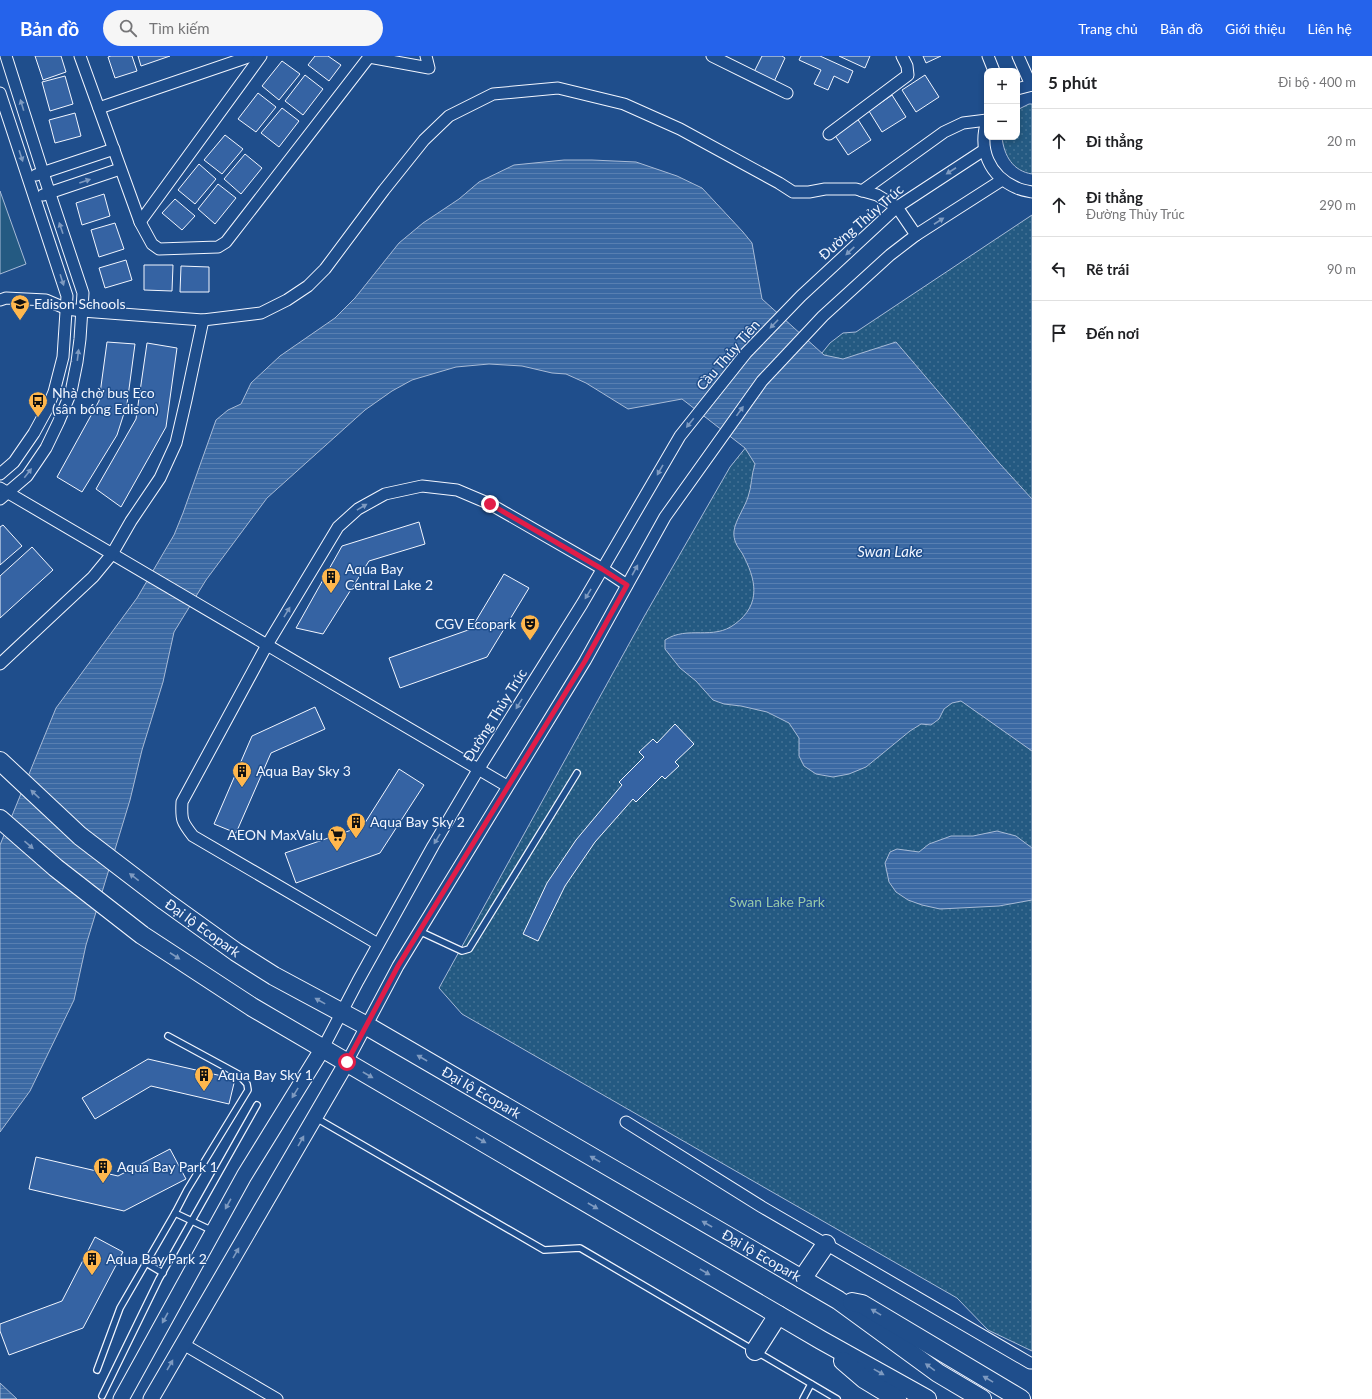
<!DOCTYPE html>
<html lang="vi">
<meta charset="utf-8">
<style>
body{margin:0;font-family:Lato,sans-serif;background:#f6f6f6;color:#202124}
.controls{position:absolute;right:12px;top:12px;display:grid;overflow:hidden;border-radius:8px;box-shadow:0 2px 6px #0003}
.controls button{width:36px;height:36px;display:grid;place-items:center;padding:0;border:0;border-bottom:1px solid #e0e0e0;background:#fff;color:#202124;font:20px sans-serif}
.stop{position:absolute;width:12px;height:12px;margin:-9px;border:3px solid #e11d48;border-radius:50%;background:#fff}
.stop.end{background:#e11d48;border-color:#fff;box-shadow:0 1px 4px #0008}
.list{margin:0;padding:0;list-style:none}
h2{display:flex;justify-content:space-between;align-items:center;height:52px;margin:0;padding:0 16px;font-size:17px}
h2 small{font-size:13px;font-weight:400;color:#757577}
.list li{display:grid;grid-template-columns:26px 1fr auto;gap:12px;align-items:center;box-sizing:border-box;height:64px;padding:0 16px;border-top:1px solid #e0e0e0}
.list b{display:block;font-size:15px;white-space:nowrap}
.list p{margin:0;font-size:13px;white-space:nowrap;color:#757577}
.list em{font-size:13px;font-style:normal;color:#757577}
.icon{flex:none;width:22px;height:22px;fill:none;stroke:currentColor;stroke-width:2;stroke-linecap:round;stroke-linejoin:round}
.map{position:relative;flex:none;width:1032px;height:1343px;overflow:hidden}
header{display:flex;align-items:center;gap:24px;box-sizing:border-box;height:56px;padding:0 20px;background:#2563eb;color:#fff}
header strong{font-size:19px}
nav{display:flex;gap:22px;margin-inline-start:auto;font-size:14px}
.search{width:280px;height:36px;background:#f6f6f6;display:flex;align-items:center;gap:10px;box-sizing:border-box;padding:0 14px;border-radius:22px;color:#757577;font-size:15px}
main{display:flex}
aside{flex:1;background:#fff}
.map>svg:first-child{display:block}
.green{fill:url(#green-dots);stroke:#a8bbd7}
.pitch{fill:#245a82;stroke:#a8bbd7}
.water{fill:url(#water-rules);stroke:#a8bbd7}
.building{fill:#3563a3;stroke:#f2f6ff}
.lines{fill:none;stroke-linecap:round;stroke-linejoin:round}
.service-casing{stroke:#f2f6ff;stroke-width:8}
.minor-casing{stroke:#f2f6ff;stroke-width:13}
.secondary-casing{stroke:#f2f6ff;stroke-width:17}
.trunk-casing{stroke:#f2f6ff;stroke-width:20}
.service{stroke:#1f4e8c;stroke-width:5.5}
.minor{stroke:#1f4e8c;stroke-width:11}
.secondary{stroke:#1f4e8c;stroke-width:15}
.trunk{stroke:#1f4e8c;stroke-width:18}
.oneway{fill:#7e9ac0}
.route{stroke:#e11d48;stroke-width:5}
.labels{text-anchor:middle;stroke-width:3;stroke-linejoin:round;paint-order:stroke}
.street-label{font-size:14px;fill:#f2f6ff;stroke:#1f4e8c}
.poi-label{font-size:14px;fill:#f2f6ff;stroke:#1f4e8c;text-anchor:start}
.park-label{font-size:14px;fill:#97c8a6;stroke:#1f4e8c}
.water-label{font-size:15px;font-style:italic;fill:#f2f6ff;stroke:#1f4e8c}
</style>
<header>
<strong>Bản đồ</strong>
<div class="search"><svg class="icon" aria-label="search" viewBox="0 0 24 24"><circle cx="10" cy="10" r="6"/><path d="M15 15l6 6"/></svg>Tìm kiếm</div>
<nav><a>Trang chủ</a><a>Bản đồ</a><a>Giới thiệu</a><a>Liên hệ</a></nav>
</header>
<main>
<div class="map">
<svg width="1032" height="1343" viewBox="0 0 1032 1343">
<defs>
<pattern id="green-dots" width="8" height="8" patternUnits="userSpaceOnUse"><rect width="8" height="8" fill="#245a82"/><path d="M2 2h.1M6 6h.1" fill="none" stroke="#447295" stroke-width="1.8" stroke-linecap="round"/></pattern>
<pattern id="water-rules" width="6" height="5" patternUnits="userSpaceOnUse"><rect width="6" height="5" fill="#3b69a3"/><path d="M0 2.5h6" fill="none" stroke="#587fb1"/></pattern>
</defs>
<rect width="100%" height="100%" fill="#1f4e8c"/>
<g class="green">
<path d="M1029 48H1032V118C1013 115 1004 100 1002 81H1017V54Z"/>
<polygon points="1032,159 1032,1295 988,1274 957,1242 462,958 439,932 645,559 730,411 830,287 843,277 856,276"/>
</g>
<polygon class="pitch" points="0,135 26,208 0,218"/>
<g class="water">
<path d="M564 104H592L636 106 677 120 702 132 743 176 752 187 762 243 824 299 843 303 896 286 1000 408 1032 443V695L961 645 952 647 944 653 939 663 931 669 921 668 910 675 866 711 849 718 833 721 816 718 804 710 799 700V682L789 667 767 656 741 650 724 648 713 644 696 625 680 612 665 593V584C688 569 713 585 735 568 762 548 756 523 742 497 737 490 733 484 734 475 735 465 745 451 748 441 752 430 751 419 755 408L745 392 682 343 628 353 586 327 566 318 552 317 522 310 489 308 456 311 412 324 392 335 365 354 267 442 206 524 174 576 163 626 142 694 130 744 86 889 74 944 30 1035 0 1076V789L56 652 137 542 174 479 183 457 216 364 228 354 241 348 251 327 280 300 335 262 355 242 399 187 423 167 459 143 479 126 514 109Z"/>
<polygon points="997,775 1016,780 1032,792 1032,844 999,850 940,853 922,849 908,844 896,836 889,826 885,807 890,796 897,793 919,796 929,788 951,780 973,780"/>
<polygon points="0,1327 17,1343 0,1343"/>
</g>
<g class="building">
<polygon points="35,0 61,0 66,16 43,24"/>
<polygon points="111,0 132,0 137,15 115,22 108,1"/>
<polygon points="138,0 170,0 141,10"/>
<polygon points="315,0 328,0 341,9 329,25 308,9"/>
<polygon points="762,0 782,0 785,2 773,28 753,18"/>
<polygon points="801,0 820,0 853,15 848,27 834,20 828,34 814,28 821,14 799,4"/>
<polygon points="839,0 870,0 865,12"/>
<polygon points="923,0 941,0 926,7"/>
<polygon points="282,5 300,18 279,44 262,30"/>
<polygon points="305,19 323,33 303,59 285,45"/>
<polygon points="925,19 939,41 916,56 902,34"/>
<polygon points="65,20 73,48 50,55 42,26"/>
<polygon points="258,37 276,51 256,76 238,63"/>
<polygon points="892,39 906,61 882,76 869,55"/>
<polygon points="282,52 299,65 279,91 261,77"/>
<polygon points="75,57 81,80 55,87 49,64"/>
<polygon points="857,62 871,84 848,99 834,78"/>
<polygon points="225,79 243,93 222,118 204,104"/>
<polygon points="245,98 262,112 241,138 224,123"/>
<polygon points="199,108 216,123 195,148 178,134"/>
<polygon points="218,128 236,142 215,168 198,153"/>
<polygon points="104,138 110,160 82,169 76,147"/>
<polygon points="175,143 195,160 182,174 162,157"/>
<polygon points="115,167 124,193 99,201 91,174"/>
<polygon points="126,204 132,224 105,232 99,212"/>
<polygon points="144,209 173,209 172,235 144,234"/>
<polygon points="181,210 209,211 209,236 180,236"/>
<polygon points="107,286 135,288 127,348 117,379 82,436 57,421 99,345"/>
<polygon points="147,287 177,292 166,371 121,451 96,433 136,363"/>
<polygon points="419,466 425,488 369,505 323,578 296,572 342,490"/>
<polygon points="3,469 22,490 0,509 0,471"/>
<polygon points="32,491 53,514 0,562 0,520"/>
<polygon points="504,518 529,532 487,601 400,632 389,602 471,573"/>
<polygon points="315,651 325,673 271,697 236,777 214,768 252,680"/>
<polygon points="675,668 694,688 675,706 679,710 665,723 662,720 636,746 633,743 595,786 565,830 538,885 523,878 547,827 576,784 622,729 619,726 644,701 639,696 653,683 657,687"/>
<polygon points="399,713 424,729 380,797 296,827 285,797 363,770"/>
<polygon points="148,1003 235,1023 229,1048 151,1030 95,1063 82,1042"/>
<polygon points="170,1093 186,1123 124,1155 29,1133 36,1101 118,1120"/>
<polygon points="95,1181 123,1196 83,1272 9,1299 0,1275 0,1268 62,1245"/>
</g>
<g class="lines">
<g class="service-casing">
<g id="service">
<polyline points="419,875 462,895 469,893 577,717"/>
<polyline points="168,980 238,1018 247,1028 248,1034 187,1134 175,1157"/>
<polyline points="316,1062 544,1194 580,1192 837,1343"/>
<polyline points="146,1207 163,1217"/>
<polyline points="97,1314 120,1252 175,1157 213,1175"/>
<polyline points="102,1340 159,1223 257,1049"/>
<polyline points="803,1343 811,1328"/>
</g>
</g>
<g class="minor-casing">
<g id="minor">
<polyline points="80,0 140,166 152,188 159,193 218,191 226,186 369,1"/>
<polyline points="369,0 369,1 429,12 426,0"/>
<polyline points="712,0 787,37"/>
<polyline points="988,0 994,15"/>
<polyline points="1018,0 1031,29"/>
<polyline points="1017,33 1032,29"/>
<polyline points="0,37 67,240 63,301 54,336 46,355 34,377 14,406 0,418"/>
<polyline points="99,52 251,0"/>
<path d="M987 65C978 93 989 120 1017 132 1021 134 1027 135 1032 136"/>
<polyline points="829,78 908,19 907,10 902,0"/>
<polyline points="36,119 114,93"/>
<polyline points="862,135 944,76 963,67 987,64"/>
<polyline points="43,139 120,113"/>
<polyline points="140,166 261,0"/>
<polyline points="0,244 6,242 46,244 67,253 82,255 203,264 261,257 287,244 308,230 325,213 384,134 424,84 449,60 493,38 558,32 624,48 680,73 779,127 793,136 809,136 825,133 856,133 877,139 897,151 916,179"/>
<polyline points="0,432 507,730"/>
<polyline points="0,443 27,420 46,392 59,365 71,336 77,306 80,283 83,237 46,126 6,0"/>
<polyline points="0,608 93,521 112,498 131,465 160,422 176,387 186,344 203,264"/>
<path d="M378 888 193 780C182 766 181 764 182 746L267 589 338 471 358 453 385 438 422 430 457 434 490 448 603 513 627 529"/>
<polyline points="323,992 358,925 433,790 478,714 582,548 680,380 746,297 801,240 897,151 984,94"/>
<polyline points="347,1006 398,910 585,605 665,461 762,325 823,260 890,199 916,179 1002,124"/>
<polyline points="626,1066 762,1151 1030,1307 1032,1307"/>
<polyline points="183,1288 277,1343"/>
</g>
</g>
<g class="secondary-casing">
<g id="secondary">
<polyline points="121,1343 244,1120 323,992"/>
<polyline points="151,1343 347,1006"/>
</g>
</g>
<g class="trunk-casing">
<g id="trunk">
<path id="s1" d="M0 705 80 780 165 845 236 896 274 920 367 970 838 1244 938 1317 982 1343"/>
<polyline points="0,763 56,812 142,879 252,951 821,1284 927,1343"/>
<polyline points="802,1223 826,1188"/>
<polyline points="852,1246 862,1248 1021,1343"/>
<polyline points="755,1295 778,1259"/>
<polyline points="843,1305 864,1323 897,1343"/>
</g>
</g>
<use href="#service" class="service"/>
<use href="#minor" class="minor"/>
<use href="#secondary" class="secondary"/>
<use href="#trunk" class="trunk"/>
</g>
<defs><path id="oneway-solid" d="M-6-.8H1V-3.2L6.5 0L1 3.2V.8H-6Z"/></defs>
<g class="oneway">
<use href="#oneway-solid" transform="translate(22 49) rotate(-107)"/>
<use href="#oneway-solid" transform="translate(21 100) rotate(72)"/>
<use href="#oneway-solid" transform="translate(951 115) rotate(147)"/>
<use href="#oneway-solid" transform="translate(85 125) rotate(-19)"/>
<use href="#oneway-solid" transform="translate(939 165) rotate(-33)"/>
<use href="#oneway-solid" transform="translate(61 172) rotate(-109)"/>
<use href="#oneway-solid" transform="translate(850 195) rotate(137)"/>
<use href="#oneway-solid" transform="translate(62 224) rotate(72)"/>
<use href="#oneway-solid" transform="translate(774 268) rotate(134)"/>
<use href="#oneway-solid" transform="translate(78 299) rotate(-83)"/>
<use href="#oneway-solid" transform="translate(740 355) rotate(-54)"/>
<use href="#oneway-solid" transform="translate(690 367) rotate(129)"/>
<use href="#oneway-solid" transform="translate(660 414) rotate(120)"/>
<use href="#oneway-solid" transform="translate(28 417) rotate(-52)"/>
<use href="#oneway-solid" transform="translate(362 451) rotate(-31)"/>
<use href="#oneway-solid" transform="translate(635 514) rotate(-61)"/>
<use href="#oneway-solid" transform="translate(588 538) rotate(121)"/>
<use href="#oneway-solid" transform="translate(287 556) rotate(-59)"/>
<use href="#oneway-solid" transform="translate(519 648) rotate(122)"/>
<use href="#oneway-solid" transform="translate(35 738) rotate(-137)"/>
<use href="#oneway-solid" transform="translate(437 783) rotate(121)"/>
<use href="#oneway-solid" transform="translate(29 789) rotate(41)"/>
<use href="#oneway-solid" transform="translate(134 821) rotate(-142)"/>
<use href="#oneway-solid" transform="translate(175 900) rotate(33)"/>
<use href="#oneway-solid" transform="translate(320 945) rotate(-151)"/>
<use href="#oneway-solid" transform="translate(422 1002) rotate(-150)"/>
<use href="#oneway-solid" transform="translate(368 1019) rotate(30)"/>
<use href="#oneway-solid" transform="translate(295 1037) rotate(122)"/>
<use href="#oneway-solid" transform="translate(481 1084) rotate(30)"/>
<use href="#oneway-solid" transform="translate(301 1085) rotate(-60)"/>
<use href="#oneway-solid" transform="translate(595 1103) rotate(-150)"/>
<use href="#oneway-solid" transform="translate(228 1148) rotate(119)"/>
<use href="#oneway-solid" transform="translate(593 1150) rotate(30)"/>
<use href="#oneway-solid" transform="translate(707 1168) rotate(-150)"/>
<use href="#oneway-solid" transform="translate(236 1197) rotate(-60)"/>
<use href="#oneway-solid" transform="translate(705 1216) rotate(30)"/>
<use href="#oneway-solid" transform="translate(876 1256) rotate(-149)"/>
<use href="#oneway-solid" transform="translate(165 1262) rotate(119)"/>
<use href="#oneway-solid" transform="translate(170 1309) rotate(-60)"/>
<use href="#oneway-solid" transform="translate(930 1311) rotate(-144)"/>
<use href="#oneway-solid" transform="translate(879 1316) rotate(29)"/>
<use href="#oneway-solid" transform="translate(988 1323) rotate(-149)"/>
</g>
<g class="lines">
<polyline class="route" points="347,1006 398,910 585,605 627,529 602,513 490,448"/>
</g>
<defs>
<g id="school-pin" transform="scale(1)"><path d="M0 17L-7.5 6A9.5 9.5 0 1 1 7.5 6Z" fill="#ffb74d" stroke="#1f4e8c"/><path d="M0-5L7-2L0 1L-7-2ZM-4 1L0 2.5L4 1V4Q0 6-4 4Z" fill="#111"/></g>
<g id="bus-pin" transform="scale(1)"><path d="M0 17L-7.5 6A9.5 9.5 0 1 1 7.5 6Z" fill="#ffb74d" stroke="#1f4e8c"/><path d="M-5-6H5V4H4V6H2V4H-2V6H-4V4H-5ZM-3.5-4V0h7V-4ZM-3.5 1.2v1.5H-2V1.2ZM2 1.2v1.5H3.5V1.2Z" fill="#111"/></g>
<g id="building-pin" transform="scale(1)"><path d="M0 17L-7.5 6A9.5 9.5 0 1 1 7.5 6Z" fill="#ffb74d" stroke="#1f4e8c"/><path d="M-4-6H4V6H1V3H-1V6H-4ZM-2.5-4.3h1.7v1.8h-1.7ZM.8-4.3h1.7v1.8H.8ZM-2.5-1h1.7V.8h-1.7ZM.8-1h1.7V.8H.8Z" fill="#111"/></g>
<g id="theatre-pin" transform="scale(1)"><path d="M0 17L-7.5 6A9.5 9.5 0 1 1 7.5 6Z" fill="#ffb74d" stroke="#1f4e8c"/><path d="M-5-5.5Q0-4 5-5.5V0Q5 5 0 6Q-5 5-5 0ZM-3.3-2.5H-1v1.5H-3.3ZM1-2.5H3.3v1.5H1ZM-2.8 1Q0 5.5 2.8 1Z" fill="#111"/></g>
<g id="supermarket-pin" transform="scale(1)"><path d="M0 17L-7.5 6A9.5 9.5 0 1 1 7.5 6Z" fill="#ffb74d" stroke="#1f4e8c"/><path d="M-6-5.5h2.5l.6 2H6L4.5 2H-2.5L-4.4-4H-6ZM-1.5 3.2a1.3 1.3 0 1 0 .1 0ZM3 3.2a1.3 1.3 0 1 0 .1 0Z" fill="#111"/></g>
</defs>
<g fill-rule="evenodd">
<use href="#school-pin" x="20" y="248"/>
<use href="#bus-pin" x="38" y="345"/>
<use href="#building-pin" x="331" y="521"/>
<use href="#theatre-pin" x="530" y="568"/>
<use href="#building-pin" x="242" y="715"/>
<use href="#building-pin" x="356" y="766"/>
<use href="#supermarket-pin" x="337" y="779"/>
<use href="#building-pin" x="204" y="1019"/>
<use href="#building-pin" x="103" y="1111"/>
<use href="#building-pin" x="92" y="1203"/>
</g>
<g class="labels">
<g class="street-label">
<text transform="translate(861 166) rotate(-41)" y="5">Đường Thủy Trúc</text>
<text transform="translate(728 299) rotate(-49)" y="5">Cầu Thủy Tiên</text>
<text transform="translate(495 659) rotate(-58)" y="5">Đường Thủy Trúc</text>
<text dy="5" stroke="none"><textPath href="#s1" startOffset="263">Đại lộ Ecopark</textPath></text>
<text dy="5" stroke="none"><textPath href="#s1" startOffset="587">Đại lộ Ecopark</textPath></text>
<text dy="5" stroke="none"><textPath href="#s1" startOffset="911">Đại lộ Ecopark</textPath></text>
</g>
<g class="poi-label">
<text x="34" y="253">Edison Schools</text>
<text x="52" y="342">Nhà chờ bus Eco<tspan x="52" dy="16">(sân bóng Edison)</tspan></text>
<text x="345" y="518">Aqua Bay<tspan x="345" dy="16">Central Lake 2</tspan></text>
<text x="516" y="573" text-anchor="end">CGV Ecopark</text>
<text x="256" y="720">Aqua Bay Sky 3</text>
<text x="370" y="771">Aqua Bay Sky 2</text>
<text x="323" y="784" text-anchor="end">AEON MaxValu</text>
<text x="218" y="1024">Aqua Bay Sky 1</text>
<text x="117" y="1116">Aqua Bay Park 1</text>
<text x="106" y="1208">Aqua Bay Park 2</text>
</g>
<g class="park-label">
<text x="777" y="851">Swan Lake Park</text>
</g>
<g class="water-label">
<text x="890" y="501">Swan Lake</text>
</g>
</g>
</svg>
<div class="controls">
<button>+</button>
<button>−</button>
</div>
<div class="stop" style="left:347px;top:1006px"></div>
<div class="stop end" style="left:490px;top:448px"></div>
</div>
<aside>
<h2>5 phút<small>Đi bộ · 400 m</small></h2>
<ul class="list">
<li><svg class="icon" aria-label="ahead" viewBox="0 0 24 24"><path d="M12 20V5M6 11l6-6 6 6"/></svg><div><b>Đi thẳng</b></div><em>20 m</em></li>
<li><svg class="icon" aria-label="ahead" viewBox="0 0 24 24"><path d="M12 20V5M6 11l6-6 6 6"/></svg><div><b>Đi thẳng</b><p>Đường Thủy Trúc</p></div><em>290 m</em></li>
<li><svg class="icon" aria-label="left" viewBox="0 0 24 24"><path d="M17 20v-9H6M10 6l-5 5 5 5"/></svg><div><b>Rẽ trái</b></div><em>90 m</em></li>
<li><svg class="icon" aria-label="arrive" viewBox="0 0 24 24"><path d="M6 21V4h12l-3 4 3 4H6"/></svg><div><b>Đến nơi</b></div></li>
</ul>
</aside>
</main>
